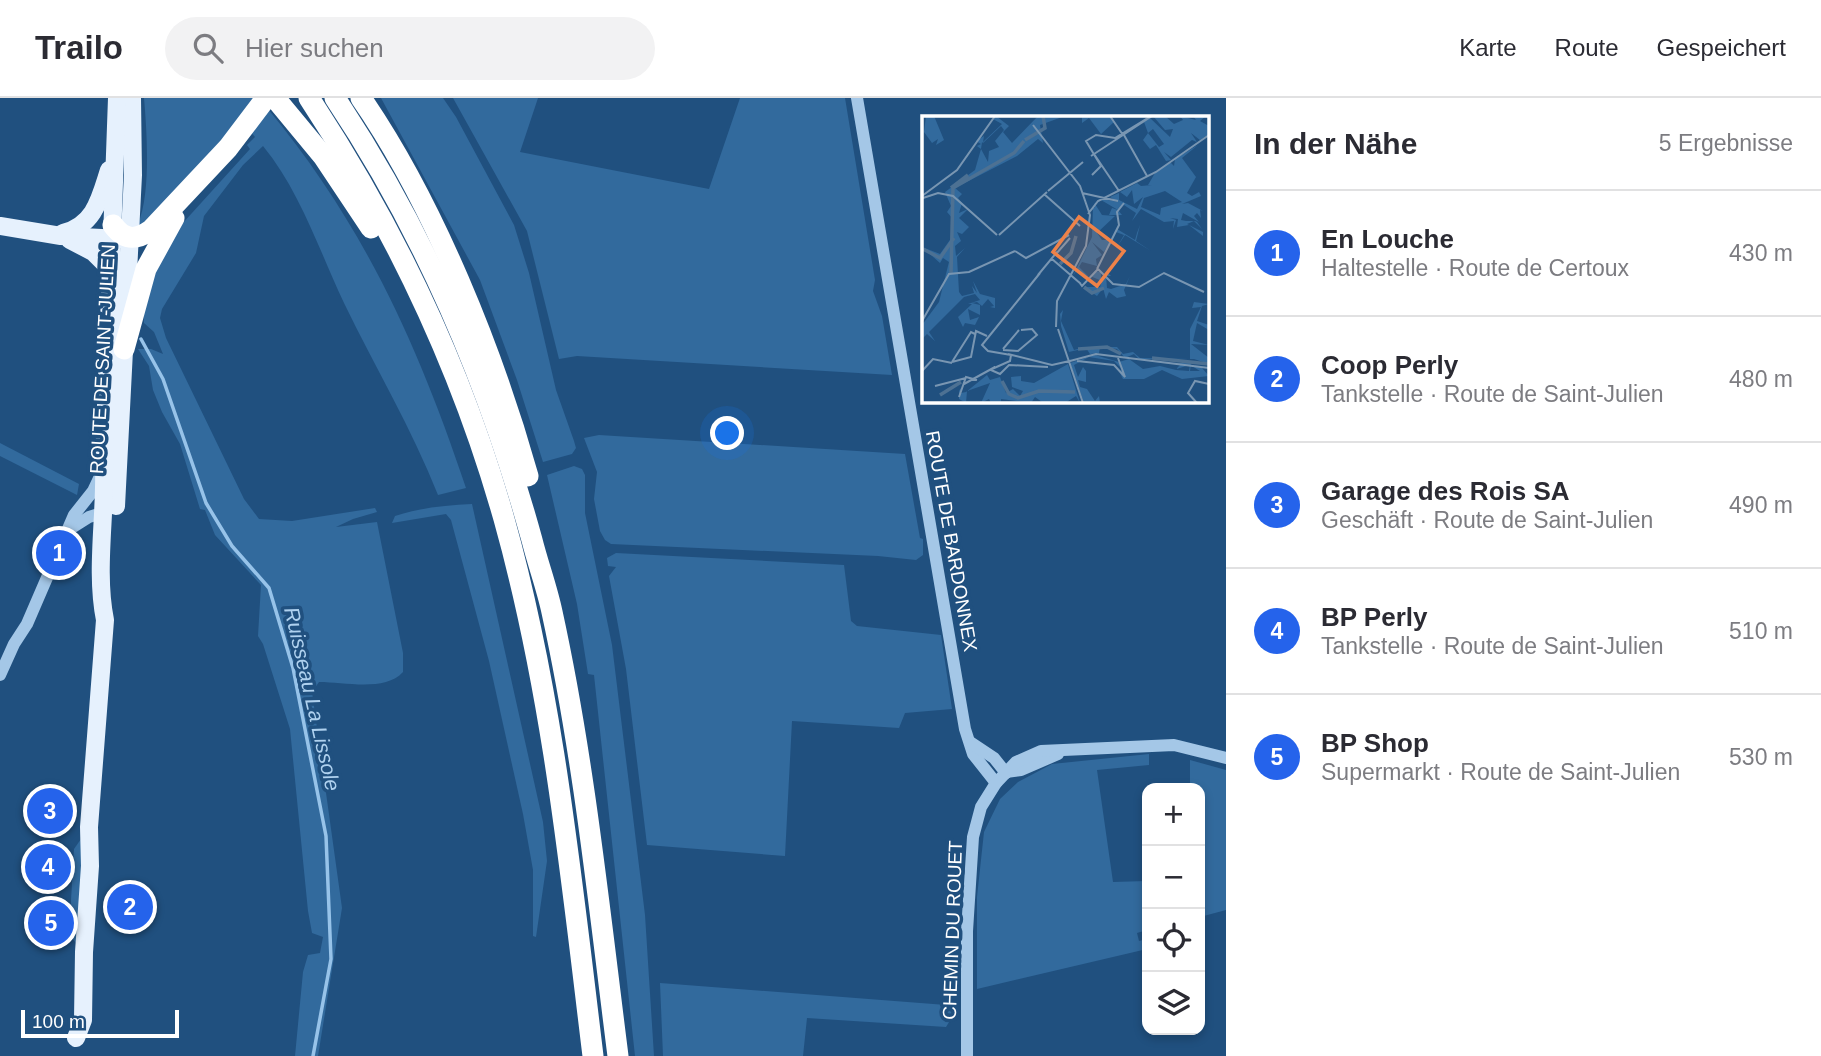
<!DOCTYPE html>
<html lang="de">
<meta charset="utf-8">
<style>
body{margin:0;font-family:Helvetica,sans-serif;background:#f2f2f3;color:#2b2b33}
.controls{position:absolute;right:21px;bottom:21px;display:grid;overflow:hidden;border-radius:14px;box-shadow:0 4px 10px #0003}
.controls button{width:63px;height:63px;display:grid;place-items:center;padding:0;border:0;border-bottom:2px solid #e1e1e2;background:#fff;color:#2b2b33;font:35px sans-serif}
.scale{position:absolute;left:21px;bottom:18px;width:158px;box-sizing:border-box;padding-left:7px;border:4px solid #fff;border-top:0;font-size:19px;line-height:24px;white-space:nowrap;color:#fff;-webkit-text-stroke:5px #20507f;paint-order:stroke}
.you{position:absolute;left:728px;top:336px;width:24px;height:24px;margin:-18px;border:5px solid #fff;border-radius:50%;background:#1a73e8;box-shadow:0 0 0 10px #1a73e833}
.badge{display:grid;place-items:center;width:46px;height:46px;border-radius:50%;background:#2563eb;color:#fff;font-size:23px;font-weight:700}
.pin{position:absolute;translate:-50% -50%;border:4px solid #fff;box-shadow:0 2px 7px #0006}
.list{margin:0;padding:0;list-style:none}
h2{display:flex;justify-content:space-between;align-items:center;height:91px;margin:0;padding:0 28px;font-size:30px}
h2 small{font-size:23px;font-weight:400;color:#7c7c81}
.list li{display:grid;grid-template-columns:46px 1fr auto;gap:21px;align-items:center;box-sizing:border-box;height:126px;padding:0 28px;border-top:2px solid #e1e1e2}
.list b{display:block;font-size:26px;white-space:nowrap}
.list p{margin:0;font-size:23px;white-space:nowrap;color:#7c7c81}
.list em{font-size:23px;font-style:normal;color:#7c7c81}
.icon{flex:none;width:38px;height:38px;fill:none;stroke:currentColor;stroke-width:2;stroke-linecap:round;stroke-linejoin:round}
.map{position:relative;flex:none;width:1226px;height:958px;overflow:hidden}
header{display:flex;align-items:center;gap:42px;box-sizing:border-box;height:98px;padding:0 35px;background:#fff;border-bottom:2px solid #e1e1e2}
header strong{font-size:33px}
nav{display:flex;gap:38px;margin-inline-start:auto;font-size:24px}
.search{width:490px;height:63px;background:#f2f2f3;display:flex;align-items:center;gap:18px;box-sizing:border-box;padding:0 24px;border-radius:38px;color:#7c7c81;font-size:26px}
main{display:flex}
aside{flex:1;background:#fff}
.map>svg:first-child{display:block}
.green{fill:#326a9d}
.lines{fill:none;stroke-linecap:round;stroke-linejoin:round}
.stream{stroke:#97c3e9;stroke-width:3.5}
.minor{stroke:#a4c7e7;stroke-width:12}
.major{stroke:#e6f1fd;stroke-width:18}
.highway{stroke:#fff;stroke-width:21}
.labels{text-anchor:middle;stroke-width:7;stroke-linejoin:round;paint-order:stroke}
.street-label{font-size:19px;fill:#fff;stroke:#20507f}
.water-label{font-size:21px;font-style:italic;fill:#afd1ef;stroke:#20507f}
.inset-river{fill:none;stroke:#4d7193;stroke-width:3.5}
.inset-road{fill:none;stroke:#7996b2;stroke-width:2}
.view{fill:#ee8249;fill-opacity:0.15;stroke:#ee8249;stroke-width:3.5}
.inset-edge{fill:none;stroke:#fff;stroke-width:3.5}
</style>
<header>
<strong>Trailo</strong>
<div class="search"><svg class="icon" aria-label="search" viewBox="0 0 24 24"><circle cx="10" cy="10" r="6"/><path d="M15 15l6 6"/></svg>Hier suchen</div>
<nav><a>Karte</a><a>Route</a><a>Gespeichert</a></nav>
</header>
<main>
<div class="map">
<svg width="1226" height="958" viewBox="0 0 1226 958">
<rect width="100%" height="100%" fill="#20507f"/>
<g class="green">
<path d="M144 0H257L238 24 140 130 138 126C151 95 147 35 144 0Z"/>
<polygon points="381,0 443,0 456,19 514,127 529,175 556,292 574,343 576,350 572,356 543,364 517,282 480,182"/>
<polygon points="453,0 538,0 520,54 709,91 740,0 845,0 875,182 873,193 882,218 892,277 577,258 559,261 527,133"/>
<path d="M268 11C364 127 419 249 466 390L438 397C412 331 375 269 344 205 319 152 300 93 263 48L243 67 204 118 196 155 162 211 160 220 166 240 244 401 259 421 292 423 375 410 377 414 353 421 336 429 377 424 403 555V574C385 594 345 584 319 584L312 594 342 810 318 958H295L303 874 308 857 320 855 323 839 312 835 308 813 290 631 263 546 258 538 261 487 215 437 205 412 200 411 180 346 162 314 153 292 149 268 138 251H151L163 256 154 234 144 225 143 194 182 126 250 51 247 47 255 39 250 33Z"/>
<polygon points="599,337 905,356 920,440 923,441 923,457 916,462 878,458 611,446 605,442 600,433 594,401 597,374 584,340"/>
<polygon points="0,345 79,386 77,397 0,358"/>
<polygon points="574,368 582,371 585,377 585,415 612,547 645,817 654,958 635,958 594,577 588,576 577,506 547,377"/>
<path d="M472 406 543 724 547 763 536 839 533 838V772L523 716 489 563 451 422 446 416 392 425 395 418C420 410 446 407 472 406Z"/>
<polygon points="616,455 844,467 851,523 857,528 941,537 952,611 905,615 899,630 792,623 785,758 647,747 626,571 609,478 616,469 608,468 607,460"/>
<polygon points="1149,656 1149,667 1097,672 1113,784 1147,783 1147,832 1137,835 1139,843 1147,841 1147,851 977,891 977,799 984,734 1000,701 1018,684 1052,666"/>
<polygon points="1190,662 1226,672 1226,812 1200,819 1200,690 1190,690"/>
<polygon points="81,741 82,767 77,846 69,837 74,751"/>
<polygon points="660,885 959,908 946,929 807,920 803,958 663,958"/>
</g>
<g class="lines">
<polyline class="stream" points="141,241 163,281 206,405 232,448 269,490 293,570 326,738 331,861 313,958"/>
<g class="minor">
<polyline points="857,0 965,631 973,656 996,685"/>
<polyline points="70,431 89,419 105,414"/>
<polyline points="0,577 14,546 27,526 74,417 93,393 101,376"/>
<polyline points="970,644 994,660 1006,675"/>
<polyline points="1006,674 1021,672 1058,656"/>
<polyline points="967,958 967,833 973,739 981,709 996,685 1016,664 1041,653 1174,647 1226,660"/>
</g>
<g class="major">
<polyline points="0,128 61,138 122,141"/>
<path d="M63 135C95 127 100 100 109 72"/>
<polyline points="70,142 93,154 110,171"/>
<polyline points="116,408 133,77 132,0"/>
<path d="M76 940 83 922 84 854 90 768 89 729 105 522C95 472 106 417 104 365L117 0"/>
</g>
<g class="highway">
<polyline points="275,0 323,58 371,130"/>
<path d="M309 0C394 129 462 272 504 421 553 596 571 778 593 958"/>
<path d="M335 0C425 135 489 286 532 442 538 466 547 490 552 514 584 660 599 809 618 958"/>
<path d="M361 0C434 106 493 254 528 378"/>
<path d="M113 127C124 142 135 143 151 132L228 50 266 0"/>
<polyline points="124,251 146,171 174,120"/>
</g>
</g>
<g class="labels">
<g class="street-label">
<text transform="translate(102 261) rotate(-87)" y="7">ROUTE DE SAINT-JULIEN</text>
<text transform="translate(952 443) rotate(80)" y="7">ROUTE DE BARDONNEX</text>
<text transform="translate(952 832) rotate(-88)" y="7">CHEMIN DU ROUET</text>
</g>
<g class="water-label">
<text transform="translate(312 601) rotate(77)" y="7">Ruisseau La Lissole</text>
</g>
</g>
<g transform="translate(922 18)">
<rect width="287" height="287" fill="#20507f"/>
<path d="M4 0H12L22 24 14 29 16 23 10 27 2 16ZM74 0 87 10 81 16 90 27 116 0H143L118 9 121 27 116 23 95 40 33 72 40 78 36 82 40 87 37 97 46 93 37 102 47 111 40 118 35 116 39 125 33 130 34 140 43 132 35 141 37 176 40 180 52 177 50 170 55 177 51 165 58 178 73 182V192L68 191 72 190 66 183 60 190 55 186 50 187 58 189V199L46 193 48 204 57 201 53 209 43 207 41 211 36 201 50 188H46L58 184 53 178 42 181 7 216 13 225 5 218 1 222 0 209 17 186 27 146 21 142 18 147 0 131 18 138 30 121 31 103 25 96 29 90 23 76 53 54 59 33 66 46 67 35 77 31 73 25 82 14 79 10 61 27 60 26 59 33 55 30 59 28 54 25 62 20 61 26 80 8 71 3ZM160 0H188L192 6 179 18 167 2 160 7ZM231 0H243L252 8 261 4 258 0 274 4 271 0H284L278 5 287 10V18L278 24 269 17 275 26 270 24 249 41 242 36 249 44 244 45 234 29 228 33 221 24 226 17 237 31 242 28 231 13 226 17 222 6 228 2 248 21 251 13 243 14ZM276 29 260 42 274 61 265 77 270 80 277 76 279 80 260 88 266 87 281 95 278 94 279 102 275 97 272 100 277 106 261 97 259 104 264 105H273L275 106 280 113 272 105 265 108 281 116V120L267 109 255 111 256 103 248 102 254 104 251 113 252 105 242 106 219 93 210 105 214 97 202 89 196 94 200 99H187L190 92 196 94 179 84 173 88 180 99 193 100 175 117 180 124H189L195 113 213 124 215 117 218 109 214 125 229 135 203 119 195 131 202 119 194 116 182 136 170 126 180 139 174 143 175 150 160 146 157 151 167 161 155 154 151 160 170 121 171 90 173 92 172 88 175 86 181 83 196 86 188 81 197 77V84L215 93 221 81 212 88 210 74 205 81 198 76 215 67 219 70 230 69H226L233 57 248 46 252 50 253 43ZM243 75 260 86 239 92 238 99 219 91 222 82ZM173 155 179 156V162L185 156 189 160H184L185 172 189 173 204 168 208 160 202 174 204 180 195 182 187 176 184 183 181 172 175 180 162 171H178L180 165 168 160ZM272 186 287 188 280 190 275 205 287 209V214L275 207 271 225 287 229 269 228 287 242V248L272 243H217L212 238 203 242 195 233 178 231 177 237 168 238 164 232 147 236 139 210 138 198 141 194 139 205 152 234 163 231H195L201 238 211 236 218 242 268 243V213L279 191 270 192ZM173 239 197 246 207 243 221 253 238 250 254 254 267 255 268 249 254 253 259 248 254 247H269L268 255H278L270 250 280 252 287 260 260 263 240 254 222 263H201L197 255 201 254 192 245 167 241 152 249 156 261 161 251 164 255V266L156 264 158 271 165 273 173 285 177 280 178 287H162L148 247ZM146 248 158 287 154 280 143 287H112L120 286 113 281 109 287 79 283V287H69L67 283 59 287 68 267 45 275 44 287 37 283V275L39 272V277L44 276 65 259 68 264 78 261 84 277 91 273 98 280 101 275 90 271 89 261 99 260V265L112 267Z" fill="#326a9d" fill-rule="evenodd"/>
<path class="inset-river" d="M103 24 123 12 121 0M29 72 46 59M1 133 18 142 32 122M138 148 149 137 154 120M29 158 31 72 92 37 102 25M162 171 170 177 182 172M156 233 185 231 199 238M230 242 287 248M80 265 87 278 96 282 117 275 153 276M18 279 39 266"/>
<path class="inset-road" d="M188 0 201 19M111 9 158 70 168 99 164 130 135 185 134 211M202 19 225 60M172 38 197 75M169 40 230 0M170 59 179 50 164 25 174 19 193 22 229 0M126 75 161 46M160 77 196 85M122 78 158 110M0 80 35 54 73 0M1 82 16 77 31 80 75 119M166 98 176 85 234 56 287 19M77 119 125 76M93 135 104 142 147 119M134 138 148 122M130 143 159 168M175 153 197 109 195 96 202 87M116 159 135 136M157 166 160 170 176 153 191 168 217 171 242 157 282 176M0 205 27 158 47 156 93 135M136 213 161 287M81 233 97 214M81 234 96 235 115 219 110 213 99 214M86 238 130 249 152 244M89 239 66 235 60 229 118 157M148 245 174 238 287 252M155 245 192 249 203 261 196 242M30 246 49 241 54 215 65 220M30 246 49 216 53 218M70 253 88 245 89 239M69 254 78 258 87 249 126 251M0 255 11 243 30 247M42 268 73 251M13 270 44 262M37 281 44 261 55 264M275 287 266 277 273 265 287 268"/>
<path class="view" d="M157 101 202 135 175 170 131 136Z"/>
<rect width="287" height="287" class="inset-edge"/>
</g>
</svg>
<div class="controls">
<button>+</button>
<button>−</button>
<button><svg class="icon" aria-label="locate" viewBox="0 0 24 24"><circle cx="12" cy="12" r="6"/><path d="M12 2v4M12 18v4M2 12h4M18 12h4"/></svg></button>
<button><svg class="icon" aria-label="layers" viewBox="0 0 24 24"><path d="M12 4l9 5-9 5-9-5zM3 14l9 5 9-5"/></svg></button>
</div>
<div class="scale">100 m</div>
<div class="you"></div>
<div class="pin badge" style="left:59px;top:455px">1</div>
<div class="pin badge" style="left:130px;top:809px">2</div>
<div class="pin badge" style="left:50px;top:713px">3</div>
<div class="pin badge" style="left:48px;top:769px">4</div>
<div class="pin badge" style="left:51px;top:825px">5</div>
</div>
<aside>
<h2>In der Nähe<small>5 Ergebnisse</small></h2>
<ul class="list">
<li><span class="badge">1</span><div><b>En Louche</b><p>Haltestelle · Route de Certoux</p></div><em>430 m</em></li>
<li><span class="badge">2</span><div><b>Coop Perly</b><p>Tankstelle · Route de Saint-Julien</p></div><em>480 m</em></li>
<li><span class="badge">3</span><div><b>Garage des Rois SA</b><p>Geschäft · Route de Saint-Julien</p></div><em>490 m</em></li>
<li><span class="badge">4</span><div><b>BP Perly</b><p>Tankstelle · Route de Saint-Julien</p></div><em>510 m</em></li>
<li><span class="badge">5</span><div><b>BP Shop</b><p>Supermarkt · Route de Saint-Julien</p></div><em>530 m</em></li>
</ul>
</aside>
</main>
